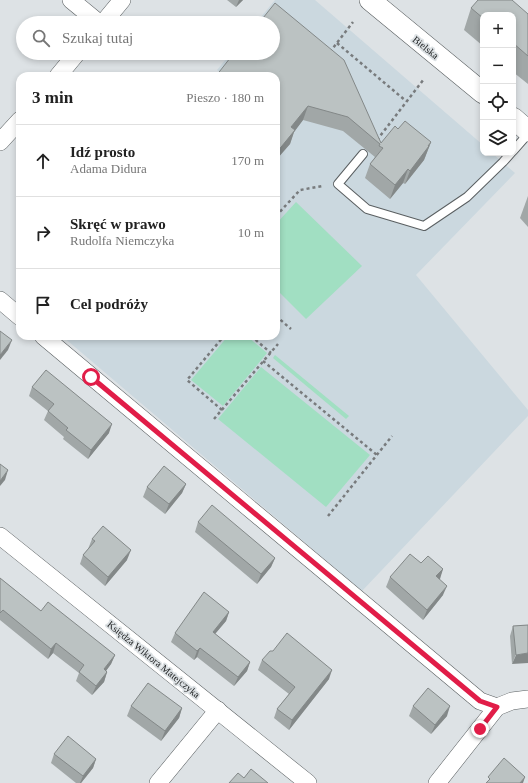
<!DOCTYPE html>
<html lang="pl">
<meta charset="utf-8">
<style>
body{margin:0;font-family:"Times New Roman",serif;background:#f2f2f2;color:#222}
.controls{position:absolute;right:12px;top:12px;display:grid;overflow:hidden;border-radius:8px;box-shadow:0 2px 6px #0003}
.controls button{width:36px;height:36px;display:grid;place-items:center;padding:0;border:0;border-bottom:1px solid #e0e0e0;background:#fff;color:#222;font:20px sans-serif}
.stop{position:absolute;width:12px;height:12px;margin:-9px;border:3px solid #e11d48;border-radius:50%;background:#fff}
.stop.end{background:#e11d48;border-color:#fff;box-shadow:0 1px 4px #0008}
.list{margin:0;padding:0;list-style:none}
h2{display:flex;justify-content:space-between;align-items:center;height:52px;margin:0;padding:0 16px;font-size:17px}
h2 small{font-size:13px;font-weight:400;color:#767676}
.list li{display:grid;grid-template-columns:26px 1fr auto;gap:12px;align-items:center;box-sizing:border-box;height:72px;padding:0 16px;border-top:1px solid #e0e0e0}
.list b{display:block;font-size:15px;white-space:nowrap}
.list p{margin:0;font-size:13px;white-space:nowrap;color:#767676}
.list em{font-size:13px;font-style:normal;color:#767676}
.icon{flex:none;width:22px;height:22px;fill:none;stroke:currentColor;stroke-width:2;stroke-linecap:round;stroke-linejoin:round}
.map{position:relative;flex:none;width:528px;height:783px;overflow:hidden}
.search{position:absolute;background:#fff;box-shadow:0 2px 6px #0003;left:16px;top:16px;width:264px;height:44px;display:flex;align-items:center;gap:10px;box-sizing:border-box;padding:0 14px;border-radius:22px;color:#767676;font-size:15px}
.panel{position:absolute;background:#fff;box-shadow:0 2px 6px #0003;left:16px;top:72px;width:264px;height:268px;border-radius:12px}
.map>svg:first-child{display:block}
.built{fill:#cbd8df}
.green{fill:#a1dfc2}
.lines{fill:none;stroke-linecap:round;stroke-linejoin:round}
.service-casing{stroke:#5a5f61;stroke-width:10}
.minor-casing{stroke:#5a5f61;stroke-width:18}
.tertiary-casing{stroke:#5a5f61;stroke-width:22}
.path{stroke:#787b7d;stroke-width:2.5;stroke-dasharray:3 3;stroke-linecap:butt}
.service{stroke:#fff;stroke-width:8}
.minor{stroke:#fff;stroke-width:17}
.tertiary{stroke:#fff;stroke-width:21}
.wall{fill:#a1a7a7}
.shaded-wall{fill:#838888}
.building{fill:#bbc2c2;stroke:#838888}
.route{stroke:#e11d48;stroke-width:5}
.labels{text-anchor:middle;stroke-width:3.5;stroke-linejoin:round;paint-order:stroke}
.street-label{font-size:10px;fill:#1b1d1e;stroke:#dde2e5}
</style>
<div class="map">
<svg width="528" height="783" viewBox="0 0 528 783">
<rect width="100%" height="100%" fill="#dde2e5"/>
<polygon class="built" points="275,0 315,0 483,145 483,153 492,153 515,173 416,275 528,410 528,416 362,591 62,336 276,336 276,76 223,75 217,70 231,53 273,53 273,23 256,23"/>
<g class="green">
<polygon points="296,202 362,266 306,319 276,289 276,224"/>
<polygon points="228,336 247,336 267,353 223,406 191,380"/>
<polygon points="275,355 349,416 346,419 273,358"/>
<polygon points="261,367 370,455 326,507 218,419"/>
</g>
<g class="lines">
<g class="service-casing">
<g id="service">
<polyline points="513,151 528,134"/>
<polyline points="363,154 338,184 367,209 424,226 467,197 503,162 511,153"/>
</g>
</g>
<g class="minor-casing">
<g id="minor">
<polyline points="71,0 99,23"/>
<polyline points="103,23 122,0"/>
<polyline points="58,76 77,53"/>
<polyline points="0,142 20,120"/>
<polyline points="0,300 20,317"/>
<polyline points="43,336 480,701 497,707"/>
<polyline points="0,536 308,783"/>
<polyline points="158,783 218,710"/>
<polyline points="437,783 497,707 512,701 528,699"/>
</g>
</g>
<g class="tertiary-casing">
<g id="tertiary">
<polyline points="370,0 483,93"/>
<polyline points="513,118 528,131"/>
</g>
</g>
<g class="path">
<polyline points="337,43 406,101"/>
<polyline points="330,52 353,22"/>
<polyline points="377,140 424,79"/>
<polyline points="276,216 300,190 323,186"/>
<polyline points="276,316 291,329"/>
<polyline points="251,336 271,353"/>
<polyline points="263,361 377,455"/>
<polyline points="222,410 187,380 224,336"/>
<polyline points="214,419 278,344"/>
<polyline points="328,516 392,436"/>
</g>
<use href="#service" class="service"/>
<use href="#minor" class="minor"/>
<use href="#tertiary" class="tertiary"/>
</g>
<g class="wall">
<polygon points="227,0 243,0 236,7"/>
<polygon points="471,8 528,14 528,84 513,72 513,15 483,15 483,46 464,30"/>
<polygon points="273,53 381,143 398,129 431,142 424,160 405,184 403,183 390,199 365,178 370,164 375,157 343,131 303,120 294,132 290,144 276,160 276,76"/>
<polygon points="528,196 528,227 520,218"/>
<polygon points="32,387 109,433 88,459 63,439 64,437 44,420 48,411 29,396"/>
<polygon points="186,484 182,493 165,514 143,497 147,487"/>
<polygon points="198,522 275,558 271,567 257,584 195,532"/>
<polygon points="92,539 127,560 105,586 80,564 83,555 88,549"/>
<polygon points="421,563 443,569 439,579 443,595 423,620 386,587 390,577"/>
<polygon points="0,578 41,611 115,655 111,664 106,671 107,672 104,682 92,695 76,681 79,673 53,653 48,659 0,620"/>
<polygon points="229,612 226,621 215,634 250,662 247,671 234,686 197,657 194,660 171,642 175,633"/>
<polygon points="528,625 512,664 510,636 513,626"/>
<polygon points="262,660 329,679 289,730 274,718 277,709 289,694 258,670"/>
<polygon points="131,706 182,708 179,718 161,741 127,716"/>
<polygon points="413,706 447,716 431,734 409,716"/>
<polygon points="54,754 96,759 93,768 81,783 76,783 51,763"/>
</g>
<g class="shaded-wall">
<polygon points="239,0 243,0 236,7"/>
<polygon points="308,106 303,120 294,132 290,144 276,160 277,152 291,127"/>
<polygon points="431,142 424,160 405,184 410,171"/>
<polygon points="408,169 403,183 390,199 395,185"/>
<polygon points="12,340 8,350 0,360 0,355"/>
<polygon points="112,424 109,433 88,459 91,450"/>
<polygon points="8,470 5,480 0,486 0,481"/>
<polygon points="186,484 182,493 165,514 169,504"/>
<polygon points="131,550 127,560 105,586 108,577"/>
<polygon points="275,558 271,567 257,584 261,574"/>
<polygon points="443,569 440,579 433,586 436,576"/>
<polygon points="447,586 443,595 423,620 427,610"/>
<polygon points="229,612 226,621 209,641 213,632"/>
<polygon points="56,643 53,653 48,659 51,649"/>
<polygon points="200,648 197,657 194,660 197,651"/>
<polygon points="528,653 528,663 512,664 516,655"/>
<polygon points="115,655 111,664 100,679 104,669"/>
<polygon points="250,662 247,671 234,686 238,677"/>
<polygon points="332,670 329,679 289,730 292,720"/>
<polygon points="107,672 104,682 92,695 96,686"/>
<polygon points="450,706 447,716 431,734 435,725"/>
<polygon points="182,708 179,718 161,741 165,731"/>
<polygon points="96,759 93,768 81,783 80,783 83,776"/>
<polygon points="525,777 523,783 520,783"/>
</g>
<g class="building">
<polygon points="478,0 512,0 528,14 528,56 513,43 513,15 483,15 483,18 471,8"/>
<polygon points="275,3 344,60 381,143 395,126 398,129 405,121 431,142 428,146 429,146 410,171 408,169 395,185 370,164 383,148 379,146 380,144 348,117 308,106 291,127 295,130 277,152 276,152 276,76 216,76 234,53 273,53 273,23 259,23"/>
<polygon points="0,331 12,340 0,355"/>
<polygon points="46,370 112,424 91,450 66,430 68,428 48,411 54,404 32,387"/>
<polygon points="0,464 8,470 0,481"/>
<polygon points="164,466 186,484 169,504 147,487"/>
<polygon points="212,505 275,558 261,574 198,522"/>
<polygon points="103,526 131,550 108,577 83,555 95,541 92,539"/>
<polygon points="410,554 421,563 428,556 443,569 436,576 447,586 427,610 390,577"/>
<polygon points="0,578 41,611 48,602 115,655 104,669 107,672 96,686 79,672 84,665 56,643 51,649 3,610 0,613"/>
<polygon points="204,592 229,612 213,632 250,662 238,677 200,648 197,651 175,633"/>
<polygon points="528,625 528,653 516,655 513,626"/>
<polygon points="287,633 332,670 292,720 277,709 295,687 262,660 270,651 273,651"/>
<polygon points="148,683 182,708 165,731 131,706"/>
<polygon points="428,688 450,706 435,725 413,706"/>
<polygon points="68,736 96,759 83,776 54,754"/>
<polygon points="504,758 525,777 520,783 486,783 490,779 488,777"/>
<polygon points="251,769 268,783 229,783 238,773 244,778"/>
</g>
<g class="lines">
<polyline class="route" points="91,377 480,701 497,707 480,729"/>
</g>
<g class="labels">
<g class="street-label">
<text transform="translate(426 47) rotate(39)" y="4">Bielska</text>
<text transform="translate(154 659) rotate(39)" y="4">Księdza Wiktora Matejczyka</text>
</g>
</g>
</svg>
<div class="controls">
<button>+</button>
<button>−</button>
<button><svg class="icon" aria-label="locate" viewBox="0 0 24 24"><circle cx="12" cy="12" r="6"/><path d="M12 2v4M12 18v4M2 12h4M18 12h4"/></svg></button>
<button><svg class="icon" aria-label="layers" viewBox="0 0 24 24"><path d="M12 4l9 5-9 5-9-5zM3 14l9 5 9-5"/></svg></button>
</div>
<div class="stop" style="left:91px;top:377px"></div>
<div class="stop end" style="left:480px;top:729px"></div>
<div class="search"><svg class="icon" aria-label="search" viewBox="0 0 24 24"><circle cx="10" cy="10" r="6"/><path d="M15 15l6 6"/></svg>Szukaj tutaj</div>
<section class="panel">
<h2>3 min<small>Pieszo · 180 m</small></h2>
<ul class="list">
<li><svg class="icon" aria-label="ahead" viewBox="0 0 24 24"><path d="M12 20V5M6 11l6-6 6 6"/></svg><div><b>Idź prosto</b><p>Adama Didura</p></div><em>170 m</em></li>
<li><svg class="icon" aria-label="right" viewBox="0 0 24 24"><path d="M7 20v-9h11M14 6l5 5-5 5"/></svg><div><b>Skręć w prawo</b><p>Rudolfa Niemczyka</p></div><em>10 m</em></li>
<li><svg class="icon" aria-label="arrive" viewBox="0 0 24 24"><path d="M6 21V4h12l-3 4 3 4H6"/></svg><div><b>Cel podróży</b></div></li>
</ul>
</section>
</div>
